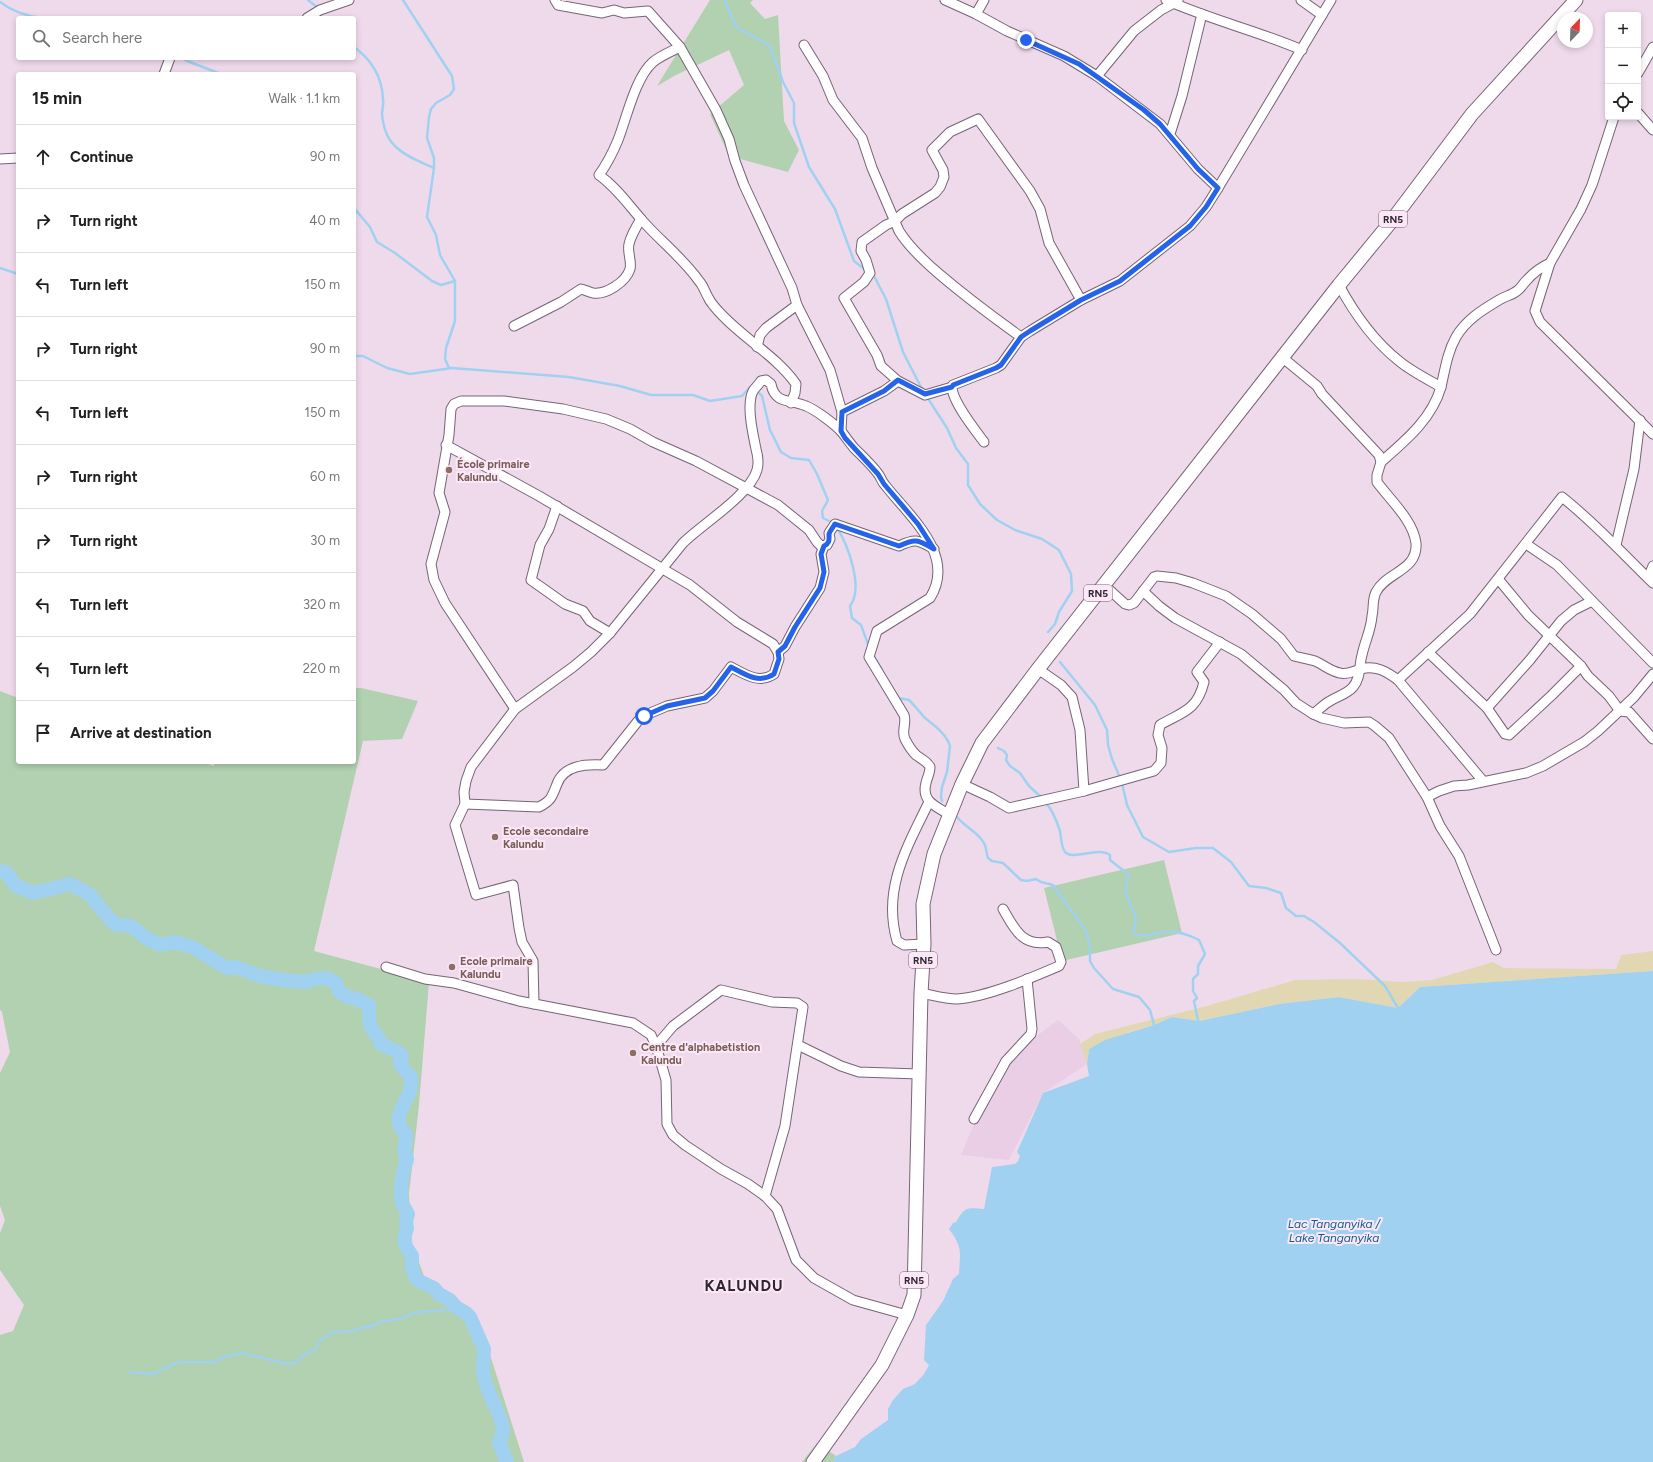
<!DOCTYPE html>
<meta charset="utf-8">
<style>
body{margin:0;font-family:Figtree,sans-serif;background:#f6f6f6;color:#222}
.controls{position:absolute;right:12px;top:12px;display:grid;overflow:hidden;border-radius:4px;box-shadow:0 2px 6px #0003}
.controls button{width:36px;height:36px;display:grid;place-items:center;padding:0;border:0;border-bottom:1px solid #e0e0e0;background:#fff;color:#222;font:20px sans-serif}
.compass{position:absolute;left:1557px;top:12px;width:36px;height:36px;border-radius:50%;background:#fff;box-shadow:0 2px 6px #0003;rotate:23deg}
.stop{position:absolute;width:12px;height:12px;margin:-9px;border:3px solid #2563eb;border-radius:50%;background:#fff}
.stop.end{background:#2563eb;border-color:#fff;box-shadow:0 1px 4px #0008}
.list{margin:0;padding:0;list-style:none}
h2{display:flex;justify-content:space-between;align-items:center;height:52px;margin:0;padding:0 16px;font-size:17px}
h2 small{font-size:13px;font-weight:400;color:#767676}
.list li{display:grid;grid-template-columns:26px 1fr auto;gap:12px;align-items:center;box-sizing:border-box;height:64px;padding:0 16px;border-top:1px solid #e0e0e0}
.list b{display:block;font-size:15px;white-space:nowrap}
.list em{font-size:13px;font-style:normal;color:#767676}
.icon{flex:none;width:22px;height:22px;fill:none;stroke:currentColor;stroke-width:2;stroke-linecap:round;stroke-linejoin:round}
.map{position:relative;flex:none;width:1653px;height:1462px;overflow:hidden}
.search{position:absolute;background:#fff;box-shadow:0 2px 6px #0003;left:16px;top:16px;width:340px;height:44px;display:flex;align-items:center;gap:10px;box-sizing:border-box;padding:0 14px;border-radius:4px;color:#767676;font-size:15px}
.panel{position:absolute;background:#fff;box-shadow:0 2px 6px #0003;left:16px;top:72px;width:340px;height:692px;border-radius:4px}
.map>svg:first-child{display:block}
.built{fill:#e9cee6}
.green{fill:#b1d1b0}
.sand{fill:#e1d8b3}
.water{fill:#a1d1f1}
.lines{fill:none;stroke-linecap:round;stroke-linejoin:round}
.stream{stroke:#a1d1f1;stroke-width:2.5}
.river{stroke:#a1d1f1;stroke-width:14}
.minor-casing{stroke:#776475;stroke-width:11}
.highway-casing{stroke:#776475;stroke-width:15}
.minor{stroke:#fff;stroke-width:9}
.highway{stroke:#fff;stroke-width:13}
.route{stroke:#2563eb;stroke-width:5}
.education-dot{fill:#8d6e63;stroke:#fce7f9;stroke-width:1.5}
.labels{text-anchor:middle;stroke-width:4;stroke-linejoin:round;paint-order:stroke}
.shield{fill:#fce7f9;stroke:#6c616b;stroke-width:1}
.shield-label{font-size:10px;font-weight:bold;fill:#2f272e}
.education-label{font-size:11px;font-weight:bold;fill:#785e54;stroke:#fce7f9;text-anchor:start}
.water-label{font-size:12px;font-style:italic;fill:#095e86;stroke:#fce7f9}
.district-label{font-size:15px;font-weight:bold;letter-spacing:1px;fill:#2f272e;stroke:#fce7f9}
</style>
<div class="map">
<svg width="1653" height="1462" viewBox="0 0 1653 1462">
<rect width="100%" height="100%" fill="#efdaec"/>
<polygon class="built" points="1058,1020 1079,1039 1087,1064 1043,1093 1009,1160 961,1155 976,1119 1007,1062 1034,1038"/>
<g class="green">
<polygon points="710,0 753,0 750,3 765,19 778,15 784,121 799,150 788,172 729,156 710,114 744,85 729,50 674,76 657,86"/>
<polygon points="354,688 361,688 418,701 402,739 363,741 314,951 429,982 419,1105 409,1194 412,1243 424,1276 451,1294 479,1320 524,1462 0,1462 0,1335 13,1331 24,1305 0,1270 0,1233 5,1220 0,1206 0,1073 10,1052 2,1012 0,1010 0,691 18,698 18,762 202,762 214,766 215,762 354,762"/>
<polygon points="1164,860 1182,933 1062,961 1044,888"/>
<polygon points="817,1443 836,1456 833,1462 802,1462"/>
</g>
<polygon class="sand" points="1653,951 1653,971 1420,987 1398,1008 1339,997 1279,1004 1198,1021 1172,1017 1154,1025 1129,1032 1089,1049 1087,1064 1080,1044 1095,1034 1207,1006 1295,980 1357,979 1404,982 1432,980 1493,962 1504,968 1616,969 1621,955"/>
<path class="water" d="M1653 971V1462H833L836 1456 855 1447 861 1439 888 1420V1409L893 1400 903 1389 915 1384 924 1374 929 1365 924 1360 926 1325 943 1301 953 1279 959 1274C960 1251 963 1248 949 1229L953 1223 956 1222C965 1206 968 1208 984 1209L992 1167 1015 1164 1018 1161 1020 1156 1017 1152 1043 1093 1089 1076 1087 1064 1089 1049 1105 1040 1154 1025 1172 1017 1199 1021 1279 1004 1339 997 1398 1008 1420 987Z"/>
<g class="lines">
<g class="stream">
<polyline points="308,0 318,8"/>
<polyline points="403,0 452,76 454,89 450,95 436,103 431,109 429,117 427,138 434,158 434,168 427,217 436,235 440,255 455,281 455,321 446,348 445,359 449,368"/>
<polyline points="725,0 736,27 770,46 783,82 794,103 794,123 809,167 835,209 854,261 867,271"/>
<path d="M0 2C13 12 26 16 42 18"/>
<polyline points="320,13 321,18"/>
<path d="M354 47C372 60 382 77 383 99 384 104 382 109 382 114 383 126 387 139 396 147 406 157 421 162 434 168"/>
<polyline points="183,58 187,61 221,74"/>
<polyline points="354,208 370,227 377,242 395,253 432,281 441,285 455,281"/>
<polyline points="0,268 18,274"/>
<polyline points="871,274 874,276 886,299 903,352 923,391"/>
<polyline points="354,356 363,356 387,368 410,374 452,368 569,377 620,386 651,395 693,395 710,401 742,396 750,387 755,389 762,396 770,430 781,452 791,458 809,460 817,474 828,500 822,511 823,518 833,523"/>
<polyline points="927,397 947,428 956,448 968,464 968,485 980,504 997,520 1015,530 1042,539 1059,550 1071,574 1072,591 1059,612 1055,624 1048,632"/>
<path d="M837 528C848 545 864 588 850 606L852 618 861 625 869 647"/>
<polyline points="872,653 882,670"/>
<polyline points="1060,662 1095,705 1107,730 1108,745 1112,759 1120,778"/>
<path d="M898 698 909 700C914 705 919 711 924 717 933 725 946 733 950 746L947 772 942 787 941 797 942 801"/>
<polyline points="998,748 1004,751 1007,755 1006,760 1010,766 1020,773 1029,786 1041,797"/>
<polyline points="1122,783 1127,805 1143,837 1169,852 1196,848 1213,848 1231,862 1249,886 1266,888 1281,893 1286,908 1296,916 1304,916 1314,922 1340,943 1385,986 1398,1008"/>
<path d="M1046 803C1052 809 1057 822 1060 831 1061 836 1061 847 1065 852 1074 861 1097 846 1110 855V860L1129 875 1125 891 1136 918 1133 933C1145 939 1153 933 1166 932 1178 931 1189 935 1199 940L1205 954 1198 966V974L1193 979V991L1197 998 1194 1001 1198 1021"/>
<path d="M957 817C965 827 978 832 984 843 987 848 986 853 988 858L992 861 1003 863 1021 880 1027 881 1036 879 1041 882 1053 885 1086 931 1090 947V961L1094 968 1113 989 1139 997 1150 1010 1154 1025"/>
<polyline points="130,1372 153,1374 178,1362 215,1362 226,1356 243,1353 288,1364 297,1362 304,1354 315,1350 320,1341 332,1332 352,1331 374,1325 384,1321 399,1319 418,1312 448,1310 456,1307"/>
</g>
<path class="river" d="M0 871 7 873 15 885 33 893 70 884 89 894 114 924 131 926 146 938 160 945 175 942 192 947 227 968 236 967 260 976 284 980 304 982 320 978H327L336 983 339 992 346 996 357 999 369 1005C369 1011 369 1018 370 1024 372 1032 379 1036 381 1044L398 1052 402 1056 400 1064C403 1069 407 1072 410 1076 411 1078 411 1080 411 1082 412 1103 386 1115 406 1134 407 1144 401 1150 407 1159 403 1170 399 1190 402 1203 403 1206 406 1210 408 1214L406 1221 407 1228 404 1239 406 1247 412 1256V1269L417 1280 434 1288 439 1294 450 1300 456 1307 466 1313 470 1317 484 1349 483 1373 487 1388 501 1420 503 1432 499 1443 507 1462"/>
<g class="minor-casing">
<g id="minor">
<polyline points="555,0 558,5 602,13 614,10 624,13 648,11 680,47 716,110 729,139 735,161 744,185 792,288 797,305 766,328 760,335 757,347"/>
<polyline points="945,0 976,14 1007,31 1064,56 1097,76 1160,124 1198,169 1218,188"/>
<path d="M1166 0C1211 20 1258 31 1302 50"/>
<polyline points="1301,0 1322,15"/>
<polyline points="976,14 984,0"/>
<polyline points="307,18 320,10 349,0"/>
<path d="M804 45 823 76 833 100 862 138 872 168 899 231C909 247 924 261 938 273 965 296 993 317 1021 337"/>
<path d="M680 47C672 51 660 56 653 62 635 78 627 117 618 140 613 152 607 164 599 175 616 187 627 203 641 219 659 240 683 258 699 281 703 285 705 292 708 297 711 304 717 310 723 316 746 340 777 357 796 384L795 393 791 403"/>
<polyline points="1638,73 1653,47"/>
<polyline points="164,74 170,58"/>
<polyline points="1097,76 1134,31 1161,10 1178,1"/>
<polyline points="1638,113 1653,130"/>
<polyline points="1614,117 1592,185 1581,209 1550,263 1535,311 1540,322 1653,434"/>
<polyline points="1170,134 1182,96 1202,14"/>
<polyline points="0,159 18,158"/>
<path d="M1339 285C1354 313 1374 341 1399 361 1411 371 1427 379 1441 387"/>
<polyline points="797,305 830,370 842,412"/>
<path d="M514 326 561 302 581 289C585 290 589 292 593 293 606 295 626 282 630 269 632 261 627 252 629 244 631 235 636 227 641 219"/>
<path d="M1283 358 1317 386 1322 394 1379 455 1381 462 1377 475V482C1390 500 1413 520 1416 543 1418 571 1386 572 1376 592 1372 600 1374 608 1372 616 1371 630 1365 641 1362 655 1359 665 1361 678 1353 687 1347 694 1338 696 1330 701 1324 704 1319 710 1313 714"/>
<polyline points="898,381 881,366 877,355 844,298 864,282 870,273 866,260 861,251 862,242 886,225 895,221 902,214 935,193 940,187 944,177 943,170 932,150 950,132 978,119 1030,191 1040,209 1049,243 1081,300"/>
<path d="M952 387C952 401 975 430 984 442"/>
<polyline points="841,431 842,412 884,391 898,381 925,395 952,387 953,385 996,368 1001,365 1021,337 1030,331 1081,300 1120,281 1190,226 1206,207 1218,188 1331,0"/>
<path d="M446 445 539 496 690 585 737 622 773 644 778 652 779 659 774 674C759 684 746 675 731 667L713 691 705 698 667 706 648 714 638 721 603 765C586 764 564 765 557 784 552 797 551 801 539 807L465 804"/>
<path d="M1381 462C1405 441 1432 419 1441 387 1445 370 1447 353 1456 337 1466 320 1482 310 1499 300 1505 296 1513 295 1518 290 1521 288 1523 284 1526 281 1533 273 1541 267 1550 263"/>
<polyline points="557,506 549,529 540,545 531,580 565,604 583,611 590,621 610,633"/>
<polyline points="1526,544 1557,565 1653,663"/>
<polyline points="1616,545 1634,469 1640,420"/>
<polyline points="1648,578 1653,566"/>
<polyline points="1499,580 1528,615 1581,666 1588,676 1609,696 1620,711 1629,712 1653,739"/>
<path d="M1104 585 1125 604 1129 605 1134 603 1154 577 1157 576 1176 578 1193 583 1226 596 1252 614 1281 639 1294 656C1301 658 1309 659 1315 661 1324 665 1330 671 1340 673 1348 675 1353 671 1361 669 1375 665 1386 671 1398 680L1483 781"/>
<polyline points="1143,591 1159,606 1175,618 1241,654 1284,690 1296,703 1313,714 1322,718 1344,723 1369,722 1375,726 1389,738 1427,797 1440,826 1459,856 1496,950"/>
<polyline points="778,652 785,646 795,627 820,588 824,572 821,554 824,546"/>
<polyline points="1428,652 1487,708 1529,661 1561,621 1574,610 1592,601"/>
<path d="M1398 680 1470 614 1562 497C1595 523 1623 554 1653 583"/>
<polyline points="1487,708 1505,734 1509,735 1552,695 1581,666"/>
<path d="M515 709 445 603 434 580 431 564 445 512 439 493 449 435 451 409 454 404 461 401H504L563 409 606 419 630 429 653 442 696 461 778 505 809 530 817 542 821 546 827 545 830 539 829 533 835 524 899 546C916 538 918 540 934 549"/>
<polyline points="962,784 990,797 1009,808 1084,791 1080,730 1072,697 1061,685 1038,669"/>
<path d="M1084 791 1154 771 1161 763 1162 748 1158 735 1160 725C1182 712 1197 711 1204 682L1197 672 1220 642"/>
<polyline points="1427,797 1439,791 1454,786 1468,785 1526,773 1543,766 1584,742 1598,731 1634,697 1653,674"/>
<path d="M924 944 904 945 897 941C882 889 907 847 929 802"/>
<polyline points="386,967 425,979 454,983 519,1001 633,1023 651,1035 656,1046 666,1080 667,1124 673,1135 685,1145 721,1169 748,1184 765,1196 777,1209 796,1260 814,1278 853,1300 907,1315"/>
<path d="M921 993C932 995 945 999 957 999 987 997 1031 978 1059 966L1061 962 1056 947 1048 942C1022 947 1014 928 1003 909"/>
<path d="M534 1004 533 961 522 942 519 928 513 885 476 895 455 825 465 804 464 792 466 781 471 767 515 709 573 667 591 652 610 633 683 543C702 524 750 495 757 470 759 463 758 456 756 449 753 434 746 405 753 391 755 388 759 384 761 381L766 380 771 384C775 405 791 399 806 406 816 410 833 423 841 431 845 436 849 442 854 448 862 456 872 465 879 475 881 478 882 482 885 485 909 516 957 555 930 598L877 631 869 657 904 715C907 723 901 731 905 739 908 745 912 751 916 755 921 759 927 761 930 767 930 773 927 778 926 783 921 802 936 806 950 815"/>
<polyline points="798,1045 841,1066 859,1072 919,1074"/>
<polyline points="656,1046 673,1026 721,990 772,1002 797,1003 803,1007 785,1126 765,1196"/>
<polyline points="974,1119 1006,1061 1031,1034 1032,1029 1027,979"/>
</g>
</g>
<g class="highway-casing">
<polyline id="highway" points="813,1462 882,1365 907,1315 914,1295 921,993 924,944 923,904 934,854 962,784 982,743 1038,669 1339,285 1390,223 1472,114 1576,0"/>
</g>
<use href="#minor" class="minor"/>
<use href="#highway" class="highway"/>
</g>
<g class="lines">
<path class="route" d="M644 716 667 706 705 698 713 691 731 667C746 675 759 684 774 674L779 659 778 652 785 646 795 627 820 588 824 572 821 554 824 546C830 543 829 540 829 534 830 531 833 527 835 524L899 546C916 538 918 540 934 549L918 524 884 484 878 474 845 438 841 431 842 412 884 391 898 380 925 394 952 387 953 385 996 368 1001 365 1021 337 1030 331 1081 300 1120 281 1190 226 1206 207 1218 188 1198 169 1160 124 1144 110 1079 64 1026 40"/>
</g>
<g class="education-dot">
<circle cx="449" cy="470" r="4"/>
<circle cx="495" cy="837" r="4"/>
<circle cx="452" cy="967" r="4"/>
<circle cx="633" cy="1053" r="4"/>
</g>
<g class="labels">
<g class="shield">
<rect x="1379" y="211" width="28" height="16" rx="3"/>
<rect x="1084" y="585" width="28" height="16" rx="3"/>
<rect x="909" y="952" width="28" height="16" rx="3"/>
<rect x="900" y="1272" width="28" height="16" rx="3"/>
</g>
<g class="shield-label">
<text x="1393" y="223">RN5</text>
<text x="1098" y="597">RN5</text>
<text x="923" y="964">RN5</text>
<text x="914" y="1284">RN5</text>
</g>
<g class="education-label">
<text x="457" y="468">École primaire<tspan x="457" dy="13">Kalundu</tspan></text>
<text x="503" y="835">Ecole secondaire<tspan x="503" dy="13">Kalundu</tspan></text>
<text x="460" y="965">Ecole primaire<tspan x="460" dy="13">Kalundu</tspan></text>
<text x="641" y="1051">Centre d'alphabetistion<tspan x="641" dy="13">Kalundu</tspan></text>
</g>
<g class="water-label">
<text x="1334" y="1228">Lac Tanganyika /<tspan x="1334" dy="14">Lake Tanganyika</tspan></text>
</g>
<g class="district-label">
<text x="744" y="1291">KALUNDU</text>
</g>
</g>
</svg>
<div class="controls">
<button>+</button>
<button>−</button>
<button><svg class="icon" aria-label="locate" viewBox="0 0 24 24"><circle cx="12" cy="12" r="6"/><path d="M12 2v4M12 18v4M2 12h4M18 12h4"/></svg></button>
</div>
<svg class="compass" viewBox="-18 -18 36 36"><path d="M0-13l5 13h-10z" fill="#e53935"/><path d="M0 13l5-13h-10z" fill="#767676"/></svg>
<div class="stop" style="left:644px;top:716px"></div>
<div class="stop end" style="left:1026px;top:40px"></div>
<div class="search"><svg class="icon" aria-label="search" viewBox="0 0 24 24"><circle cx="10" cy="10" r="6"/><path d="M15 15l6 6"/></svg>Search here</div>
<section class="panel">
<h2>15 min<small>Walk · 1.1 km</small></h2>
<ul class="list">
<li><svg class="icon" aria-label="ahead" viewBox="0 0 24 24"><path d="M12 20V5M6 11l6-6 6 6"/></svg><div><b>Continue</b></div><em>90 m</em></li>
<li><svg class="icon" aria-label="right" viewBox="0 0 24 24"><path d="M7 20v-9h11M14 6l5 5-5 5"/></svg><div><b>Turn right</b></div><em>40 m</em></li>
<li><svg class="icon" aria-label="left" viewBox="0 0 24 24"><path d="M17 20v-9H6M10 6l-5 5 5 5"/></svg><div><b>Turn left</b></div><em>150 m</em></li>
<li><svg class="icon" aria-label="right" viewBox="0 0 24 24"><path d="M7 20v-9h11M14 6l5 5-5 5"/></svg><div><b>Turn right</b></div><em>90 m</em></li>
<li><svg class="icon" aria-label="left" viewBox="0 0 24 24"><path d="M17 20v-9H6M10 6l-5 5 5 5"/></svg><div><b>Turn left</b></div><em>150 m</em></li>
<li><svg class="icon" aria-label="right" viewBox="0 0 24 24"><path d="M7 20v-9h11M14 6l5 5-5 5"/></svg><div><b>Turn right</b></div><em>60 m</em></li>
<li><svg class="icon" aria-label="right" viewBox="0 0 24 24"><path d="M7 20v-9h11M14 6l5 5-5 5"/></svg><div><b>Turn right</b></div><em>30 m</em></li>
<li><svg class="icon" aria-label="left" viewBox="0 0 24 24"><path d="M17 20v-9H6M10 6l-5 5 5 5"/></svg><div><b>Turn left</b></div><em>320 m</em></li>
<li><svg class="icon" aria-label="left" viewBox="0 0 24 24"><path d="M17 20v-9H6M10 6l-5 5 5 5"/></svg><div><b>Turn left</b></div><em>220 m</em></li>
<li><svg class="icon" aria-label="arrive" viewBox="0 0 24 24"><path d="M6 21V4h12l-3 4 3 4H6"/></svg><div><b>Arrive at destination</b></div></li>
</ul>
</section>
</div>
